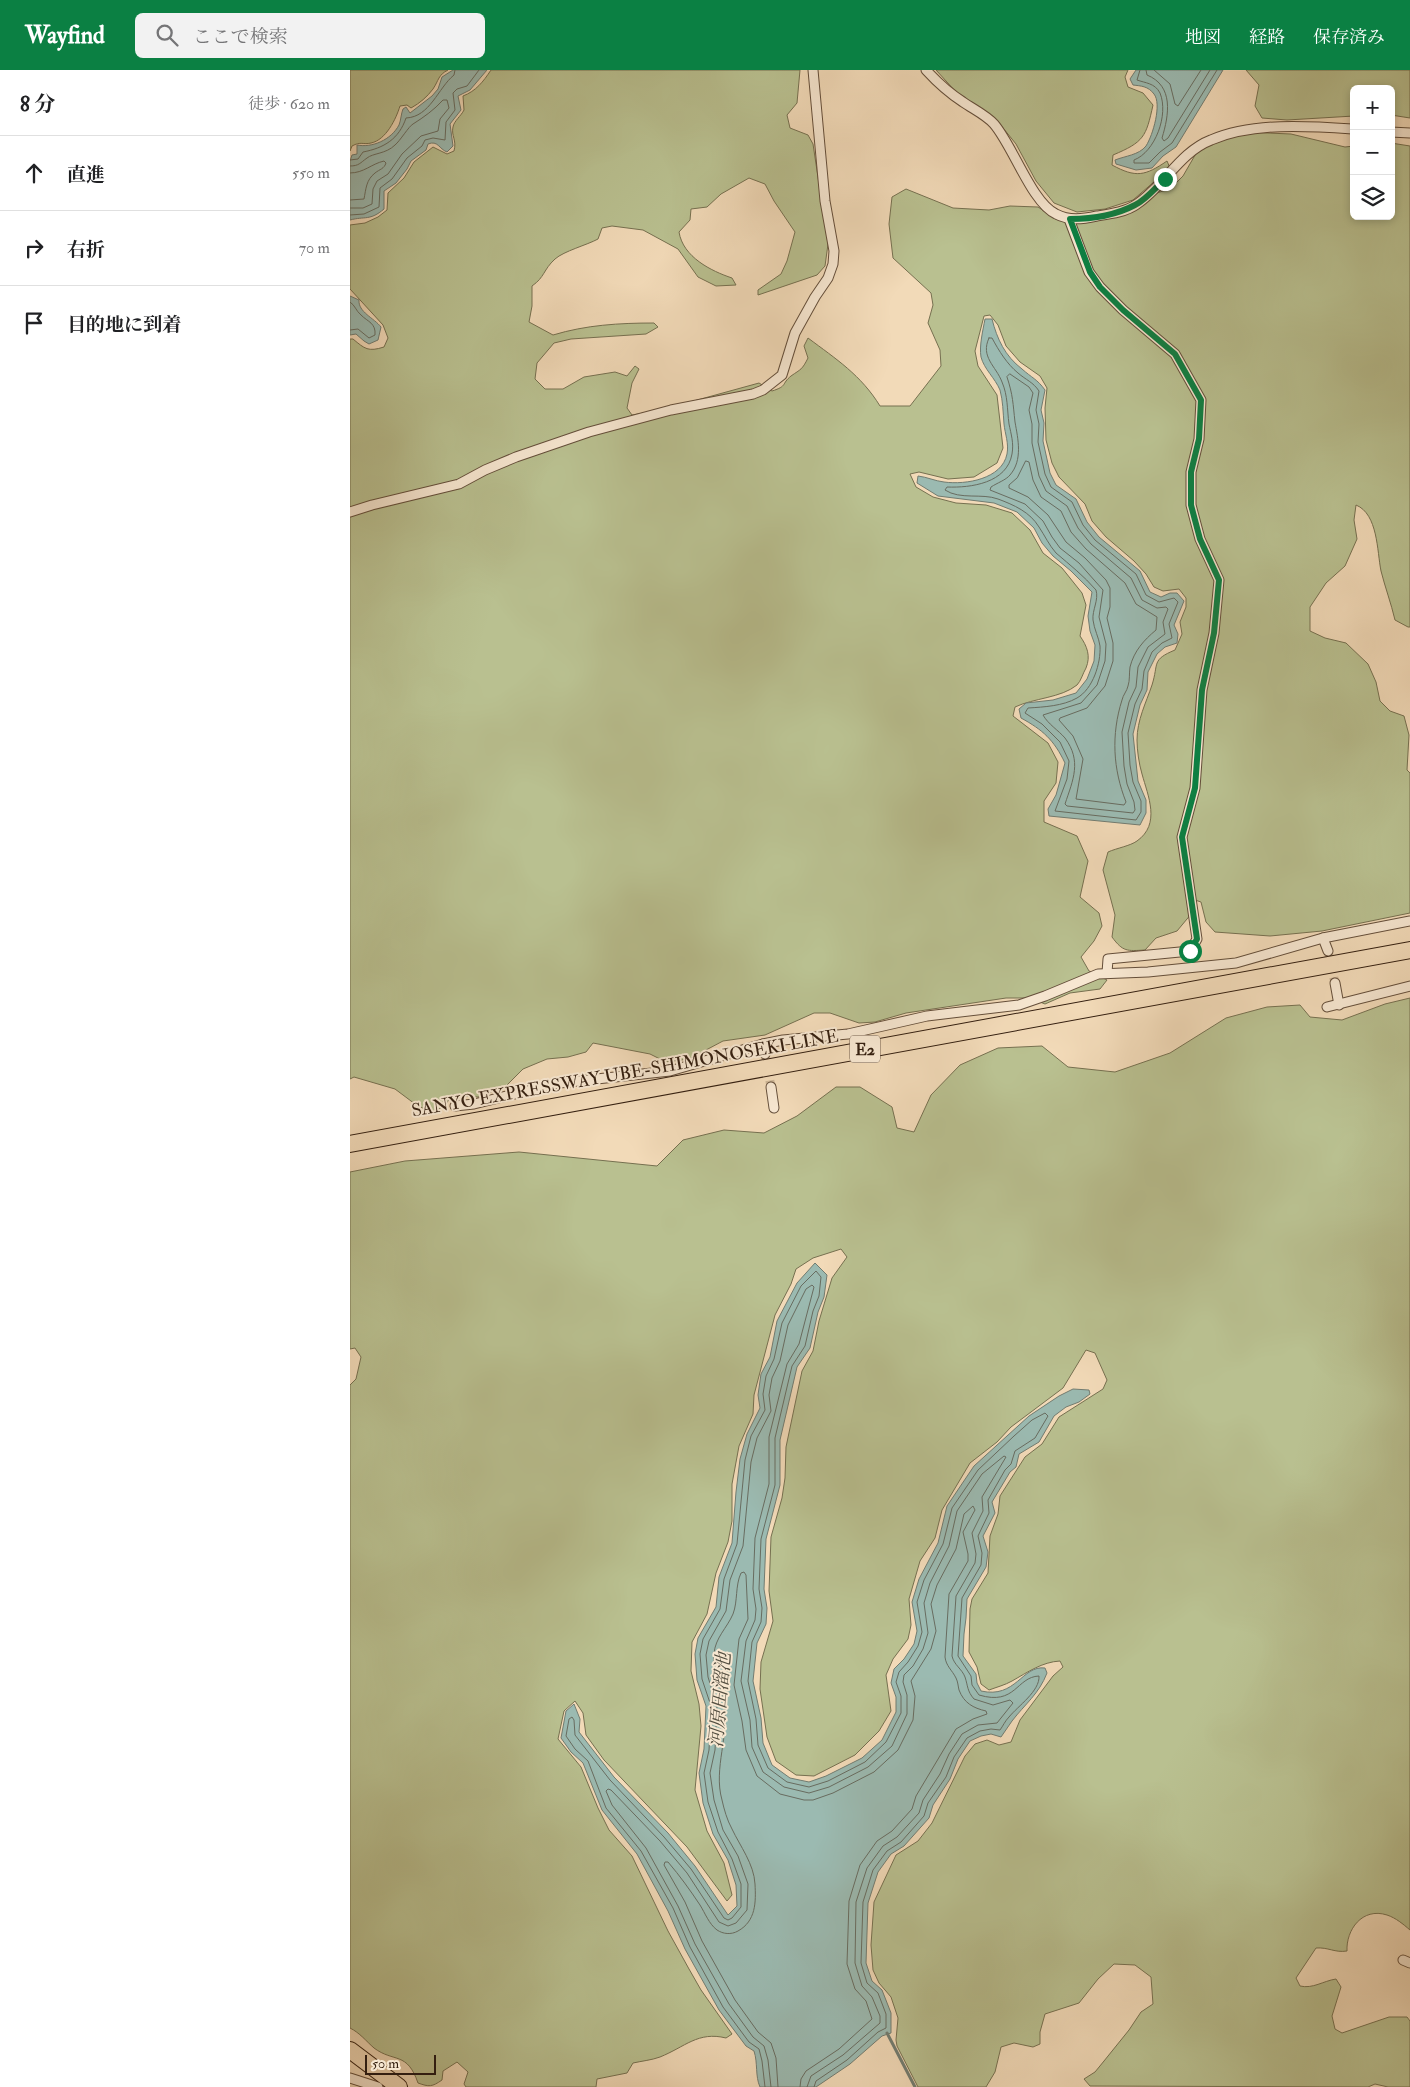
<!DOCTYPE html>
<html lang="ja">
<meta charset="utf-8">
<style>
body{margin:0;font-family:"IM FELL Double Pica","Noto Serif JP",serif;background:#f2f2f2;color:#202124}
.controls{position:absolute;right:15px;top:15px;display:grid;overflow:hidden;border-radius:8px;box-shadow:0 2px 8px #0003}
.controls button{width:45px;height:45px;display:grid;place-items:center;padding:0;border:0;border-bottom:1px solid #e0e0e0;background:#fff;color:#202124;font:25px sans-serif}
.scale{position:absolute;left:15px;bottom:12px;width:71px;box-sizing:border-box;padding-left:5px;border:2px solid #341f10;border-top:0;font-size:14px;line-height:18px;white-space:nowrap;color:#341f10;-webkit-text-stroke:4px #f7e7d1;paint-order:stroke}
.stop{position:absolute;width:15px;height:15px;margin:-11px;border:4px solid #0b8043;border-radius:50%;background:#fff}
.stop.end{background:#0b8043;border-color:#fff;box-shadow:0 1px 5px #0008}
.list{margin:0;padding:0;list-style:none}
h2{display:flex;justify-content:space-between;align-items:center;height:65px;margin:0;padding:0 20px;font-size:21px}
h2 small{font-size:16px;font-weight:400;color:#757577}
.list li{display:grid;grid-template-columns:32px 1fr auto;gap:15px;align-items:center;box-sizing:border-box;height:75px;padding:0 20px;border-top:1px solid #e0e0e0}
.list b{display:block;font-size:19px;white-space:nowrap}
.list em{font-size:16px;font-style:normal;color:#757577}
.icon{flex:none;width:28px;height:28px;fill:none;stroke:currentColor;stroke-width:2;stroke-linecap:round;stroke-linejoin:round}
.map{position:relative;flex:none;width:1060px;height:2017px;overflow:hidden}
header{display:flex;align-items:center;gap:30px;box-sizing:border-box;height:70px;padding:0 25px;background:#0b8043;color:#fff}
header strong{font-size:24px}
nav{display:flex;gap:28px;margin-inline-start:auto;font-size:18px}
.search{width:350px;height:45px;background:#f2f2f2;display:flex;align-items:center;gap:12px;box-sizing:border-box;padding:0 18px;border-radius:8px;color:#757577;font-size:19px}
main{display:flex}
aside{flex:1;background:#fff}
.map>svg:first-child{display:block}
.green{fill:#b9c090;stroke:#767050}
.water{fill:#9bbab1;stroke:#727c71}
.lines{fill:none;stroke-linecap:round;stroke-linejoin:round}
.shore{stroke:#686c60;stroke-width:1}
.stream{stroke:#727c71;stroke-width:3}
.street-tunnel{stroke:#ccb596;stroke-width:9;stroke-dasharray:9 4.5;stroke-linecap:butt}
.street-casing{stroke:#644e3a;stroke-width:11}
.highway-casing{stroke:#341f10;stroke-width:18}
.street{stroke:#f7e7d1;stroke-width:9}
.highway{stroke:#f2dab8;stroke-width:16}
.route{stroke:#0b8043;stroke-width:6}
.labels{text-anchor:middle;stroke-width:4;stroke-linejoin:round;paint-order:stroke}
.shield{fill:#f7e7d1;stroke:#6e5b4a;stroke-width:1}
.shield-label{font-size:16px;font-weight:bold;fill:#341f10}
.street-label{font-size:18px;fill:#341f10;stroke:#f7e7d1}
.water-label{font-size:19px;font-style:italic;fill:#534e40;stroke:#f7e7d1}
</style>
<header>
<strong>Wayfind</strong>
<div class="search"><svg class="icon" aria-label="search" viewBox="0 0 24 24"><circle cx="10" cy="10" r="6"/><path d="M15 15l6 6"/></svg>ここで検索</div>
<nav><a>地図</a><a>経路</a><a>保存済み</a></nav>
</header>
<main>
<aside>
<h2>8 分<small>徒歩 · 620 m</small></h2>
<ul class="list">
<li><svg class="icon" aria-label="ahead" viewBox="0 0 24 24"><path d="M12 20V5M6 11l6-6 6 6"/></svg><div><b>直進</b></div><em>550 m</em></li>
<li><svg class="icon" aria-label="right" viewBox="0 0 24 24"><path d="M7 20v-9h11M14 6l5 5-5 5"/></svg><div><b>右折</b></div><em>70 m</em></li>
<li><svg class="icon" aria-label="arrive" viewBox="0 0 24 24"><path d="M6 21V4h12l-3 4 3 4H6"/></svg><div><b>目的地に到着</b></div></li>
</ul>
</aside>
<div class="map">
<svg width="1060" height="2017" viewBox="0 0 1060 2017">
<rect width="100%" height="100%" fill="#f2dab8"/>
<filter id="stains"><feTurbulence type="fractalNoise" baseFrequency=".004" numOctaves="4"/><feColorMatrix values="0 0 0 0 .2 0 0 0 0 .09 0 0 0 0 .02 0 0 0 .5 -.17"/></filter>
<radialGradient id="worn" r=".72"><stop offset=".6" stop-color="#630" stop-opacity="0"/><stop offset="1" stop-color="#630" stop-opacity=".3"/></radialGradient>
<g class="green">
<path d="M0 0H98C88 5 89 10 83 19 77 27 70 33 61 38L57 35 50 36C46 49 36 70 21 73 13 75 11 71 2 76L0 81Z"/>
<path d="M141 0H450L447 33 437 45 440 58 458 65 463 74 478 174 475 196 467 205 408 225V220L431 204 437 191 445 162 424 131 415 114 399 108 371 124 357 137 341 139 340 150 329 162C333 187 361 201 382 208L386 215 366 216 348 207 328 179 293 160 262 156 252 158 248 169C237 175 214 181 205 189 193 200 195 207 182 216V236L179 252 203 265C236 255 269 253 304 253L308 257 296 264 221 269 204 273 187 293 185 309 195 319H213L234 307 265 302 277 306 285 296 289 299 282 313 277 338 282 345 311 340 409 313 422 321C438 316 431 314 441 306 451 299 452 300 458 288L454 276 458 268C486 289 511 305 530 336H560L591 296 590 280 578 253 583 235 581 223 543 188 539 154 542 127 556 119 603 138 639 140 660 136 688 137 706 149 726 153 769 146 792 136 803 124 820 119 833 106 848 80 871 67 894 62 941 64 995 77 1004 76V146H1041V73L1060 76V557H1058L1045 550C1041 533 1035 517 1031 501 1027 481 1028 444 1006 435L1004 450 1007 469 995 496 976 513 960 537V561L975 568 996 573 1018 594 1026 612 1030 631 1040 641 1054 646 1059 665 1057 700 1060 703V843L972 861 920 866 865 862 856 852 851 832 842 829V843L827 861 806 868 795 880C777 881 773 882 762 867L765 845 753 800 758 782C767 778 780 776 787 771 811 754 798 726 792 704 789 694 787 680 787 670 787 650 796 633 802 615 809 593 801 590 825 580L832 564 830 552 836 537V528L829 519 813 521 804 517 796 504 784 491 756 467 742 451 735 434 709 407 702 393 696 370 695 338 697 318 690 306 670 292 656 276 648 255 640 245 634 246 625 281 628 296 647 325 653 378 647 393 624 407 598 409 569 402 560 404 566 417 583 427 606 433 636 435 662 443 680 460 693 483 712 498 732 523 736 535 730 566C737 576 741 586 736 598 733 603 731 611 727 615 711 628 684 628 665 637L663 646 698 673 708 692 706 713 694 731V752L727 766 738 791 730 827 749 843 752 856 744 871 731 887 739 901 757 910 750 919 720 923 695 934 680 928H656L556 943 525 952 509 953 480 943H464L415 965 373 971 339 989 316 992 300 984 243 973 236 982 218 987 197 989 173 999 156 1016 128 1027 102 1025 94 1037 80 1042 65 1034 45 1019 4 1007 0 1009V269H3C15 279 18 282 34 277L38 268 33 255 0 219V155L15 153 28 147 37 140 38 123 54 108 64 92 83 77 97 84 104 81C107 70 101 66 103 57 104 51 111 46 114 40L113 26C126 21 133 12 141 0Z"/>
<path d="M586 0H778L775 7 778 17 793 23 803 35C796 67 794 72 763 85L762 95C786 108 795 106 817 91L820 98 783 130 755 139 727 142 704 133 686 111 666 74 645 48 607 23Z"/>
<polygon points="896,0 1060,0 1060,48 1041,45 1041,19 1004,19 1004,46 937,50 912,48 905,36 909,15"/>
<path d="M1060 928V1860C1053 1854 1046 1848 1037 1845 1012 1837 996 1860 997 1881 985 1883 978 1877 966 1878L946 1908 950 1916C963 1919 973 1911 986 1909L991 1917 982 1946 985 1959 992 1963 1039 1947H1057L1060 1951V2017H1038L1025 2014 1018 2017 740 2016 734 2009 745 2002 754 1991 779 1960 791 1942 803 1934 801 1907 785 1895 764 1894 748 1909 729 1933 695 1944 690 1962V1974L683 1977 664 1973 651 1977 645 2002 636 2017H568L547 1976 546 1970 548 1948 541 1927 529 1913 523 1900 521 1875 524 1832 546 1785 568 1771 582 1753 615 1686 625 1674 637 1670 649 1675 661 1672 670 1650 703 1606 713 1597 710 1591C692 1592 678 1602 662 1611 655 1615 647 1617 639 1620L631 1614 627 1597 619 1582 620 1539 622 1529 638 1503 640 1466 648 1444 650 1426 675 1387 692 1374 709 1347 753 1319 757 1310 745 1283 736 1280 713 1318 661 1357 647 1372 620 1393 592 1440 585 1468 570 1491 559 1529 561 1555 558 1569 543 1589 536 1605 541 1641 529 1661 505 1685 464 1706 446 1705 426 1691 417 1667 410 1619 411 1592 423 1551 419 1521 421 1467 432 1428 435 1408 436 1377 452 1301 463 1281 469 1251 482 1208 497 1187 491 1179 463 1188 446 1199 441 1214 425 1245 404 1325 403 1344 389 1376 382 1414V1451L378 1472 366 1503 357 1544 342 1572 341 1601 349 1634 351 1656 345 1720 357 1761 374 1793 382 1825 377 1831 337 1777 254 1690 236 1665 233 1643 225 1631 214 1641 208 1669 231 1697 248 1738 259 1760 282 1786 318 1861 339 1899 351 1920 382 1964 376 1968C348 1961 335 1977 310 1987 302 1990 292 1991 283 1993L277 2003 247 2009 246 2017H116L114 2014 118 2002 107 1992 93 2001 92 2010C82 2017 79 2017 68 2013 57 1981 44 1993 24 1978 16 1971 10 1963 0 1958V1315L6 1309 11 1287 5 1278 0 1279V1102L55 1091 169 1082 307 1096 333 1070 374 1060 414 1063 447 1046 486 1017H510L542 1037 547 1058 564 1062 581 1025 610 995 648 978 692 976 718 997 765 1002 820 983 876 948 917 937 950 935 960 947 992 950 1035 934Z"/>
</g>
<g class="water">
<path d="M103 0H137L120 20 108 26 111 40 100 54 103 76 97 82C89 79 88 70 78 74L76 80 61 91 57 99 46 113 34 121V139C20 151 15 146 0 150V91L2 85 7 84V75C22 78 41 70 49 55 51 50 51 44 53 39L56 37 60 43 82 26 88 19 92 7Z"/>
<path d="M786 0H873L826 77 813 86 802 98 786 100 766 94 765 90C775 86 789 85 796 76 803 65 812 34 804 24 798 16 791 16 783 15L780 9Z"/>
<path d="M0 226 9 230C8 242 24 248 31 257L28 270 19 274 14 271 6 264 0 265Z"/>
<path d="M635 249H642C647 269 655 286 672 299 682 308 687 309 695 320L691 340 694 353 693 371 700 403 706 415 726 429 737 452 749 467 790 501 800 522 811 527 820 523H827L834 531 824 555 828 564 827 573 815 577 807 584 798 602 797 620 790 635 783 664 788 711 796 730V743L790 755 699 746 698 739 706 725 715 693C704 670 693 660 671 648L669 639 676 633 703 630 726 623 737 609 744 591 745 575 740 561 738 546 742 522 721 501 703 486 692 473 684 458 667 442 644 433 588 426 567 413 568 406C577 407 585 411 594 412 616 415 652 409 657 384 659 373 655 364 654 354 653 342 653 331 650 320 645 308 634 299 631 287 629 276 633 260 635 249Z"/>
<path d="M465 1193 477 1205 474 1227 468 1242 460 1278 447 1297 430 1370V1415L416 1469 414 1519 417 1538 416 1554 407 1573 403 1611 411 1648 413 1673 422 1695 440 1708 459 1712 476 1706 512 1688 532 1670 546 1642V1627L541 1613 544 1599 554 1589 564 1574 567 1561 562 1532 569 1509 588 1473 597 1436 624 1396 679 1346 709 1326 723 1319 739 1320 740 1324 729 1332 716 1337 704 1346 689 1372 669 1384 666 1397 660 1402 642 1432 645 1443 633 1466 638 1482 636 1497 617 1529 616 1548 614 1564 613 1586 626 1604 627 1613 631 1621C666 1629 672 1595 695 1598L697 1603C689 1624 675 1634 662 1651 658 1656 655 1662 651 1667L641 1664 631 1666 620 1671 608 1689 600 1709 583 1735 579 1748 554 1776 541 1784 528 1802 518 1833 516 1893 522 1911 532 1920 541 1943V1963L532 1966 500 1994 466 2017H410C405 2006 408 1993 404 1981L396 1976 369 1940 335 1879 318 1841 287 1784 252 1740 233 1693 221 1682 211 1668 216 1641 224 1634 230 1649 229 1662 264 1707 318 1763 345 1796 378 1845 387 1836 386 1815 378 1790 363 1764 353 1733 349 1703 354 1679 356 1636 347 1610 345 1584 348 1568 366 1537 369 1507 382 1473 386 1422 390 1389 397 1364 410 1338 408 1325 411 1304 420 1287 427 1251 447 1213Z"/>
</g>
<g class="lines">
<g class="shore">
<path d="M790 0 787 10C795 13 805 13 810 23 819 45 805 82 784 90V93H799L810 82 822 73 867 0"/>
<path d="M796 0 797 5C824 16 819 45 812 68L814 71 818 68 860 0"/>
<polyline points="804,0 820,14 825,34 828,36 851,0"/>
<path d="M0 90 8 89 13 82C34 78 49 69 56 48 80 47 88 18 104 5L105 0"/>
<path d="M0 96C9 96 10 93 17 88 23 83 36 84 45 75 50 71 59 56 63 54 74 47 84 40 93 30H97L99 38 90 49 88 61 71 66 52 84 38 104 27 111 23 119 22 134 13 138H0"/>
<path d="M0 103C14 103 21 94 34 91L36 93C34 99 30 99 25 103 16 110 16 119 14 129L0 130"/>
<polyline points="0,145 14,144 29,137 30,118 42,109 57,88 72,76 75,70 83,68 95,70 96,52 105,40 103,23 107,19 117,16 129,0"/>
<path d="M0 232C5 235 6 241 11 245 18 252 26 253 25 265L19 268 8 259 0 260"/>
<path d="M639 268H642C649 281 657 294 668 303 676 310 683 312 689 321L686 340 689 354 688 372 695 404 701 417 722 432 733 455 745 470 786 504 796 525 809 532 824 528 828 532 819 554 822 568 812 573 802 582 794 601 792 619 785 634 778 663 780 695 783 712 791 731V742L786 750 705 741 717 709 719 691 710 672 692 654 675 643 678 638C694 637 713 636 727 628 743 619 751 593 750 576 749 568 744 559 743 550 742 540 749 530 746 520 734 506 720 495 706 483 699 475 695 466 689 457 680 442 664 435 648 429 632 423 610 430 595 420L597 417C621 418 657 413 662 384 664 373 661 364 659 354 657 339 658 326 652 312 646 296 630 287 639 268Z"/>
<path d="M660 304 679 317 683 323 679 340 682 354V373L689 406 696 421 717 436 728 458 741 474 781 508 792 530 807 538 816 537 818 539 813 552 815 564 798 577 788 597 786 617 779 632 772 662 774 696 777 714 784 732 785 740 783 743 717 736 715 734C723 710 732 691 715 668 708 660 698 654 693 645L731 633 747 615 755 591 756 574 749 547 753 520 729 493 710 478 702 467 693 451 675 434 640 420 641 417C647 413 656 410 660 405 673 390 668 369 665 352 663 334 663 325 657 307Z"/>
<path d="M676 391 679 392 683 410 691 427 711 441 721 462 736 479 775 513 786 534 807 547 806 560C794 570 784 581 780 597 779 604 780 610 778 616 777 621 773 625 772 630 761 665 763 699 776 732L774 735 726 729 733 689 723 666 709 650 710 648 737 638 755 616 763 591V573L757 548 760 537V518L756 510 735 488 716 472 698 445 678 427 659 418V415L667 408Z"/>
<path d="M415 2017 412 1991 409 1979 399 1972 373 1937 340 1877 323 1838 291 1781 256 1738 238 1691 225 1679 216 1666 219 1649 222 1647 224 1650 225 1665 260 1710 314 1767 341 1799 374 1848 378 1850 382 1848 391 1837V1814L382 1789 368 1762 358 1732 354 1703 359 1680 361 1636 352 1609 350 1584 353 1569 370 1539 374 1509 387 1474 395 1390 401 1366 415 1340 413 1324 416 1306 424 1289 432 1253 451 1216 466 1201 471 1207 469 1226 463 1241 455 1276 442 1296 425 1368V1415L411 1469 409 1519 412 1538 411 1552 402 1572 398 1611 406 1649 408 1675 418 1698 437 1712 459 1717 478 1711 515 1692 536 1672 551 1643V1626L546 1612 549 1602 558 1592 568 1576 572 1562 567 1532 574 1510 593 1474 602 1438 628 1400 664 1366 682 1350 695 1343 698 1346 685 1368 665 1381 661 1394 655 1400 638 1430 639 1443 628 1466 632 1483 631 1495 612 1528 608 1586 621 1606 622 1615 629 1625C666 1636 666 1607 689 1606 690 1621 668 1636 659 1647 655 1651 653 1656 650 1660L641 1659 630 1661 617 1668 604 1687 596 1707 578 1733 574 1746 551 1772 537 1781 523 1800 513 1832 511 1893 517 1913 528 1923 536 1944V1958L528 1962 497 1990 466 2011 464 2017"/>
<path d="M421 2017 418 1990 414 1976 403 1967 379 1934 345 1874 328 1836 296 1778 262 1735 256 1721 258 1719 261 1720 310 1771 337 1803 369 1852 378 1856 386 1853 397 1840 398 1814 388 1786 373 1760 364 1730 360 1703 365 1680 367 1636 358 1607 356 1585 359 1571 376 1541 380 1510 393 1476 401 1392 407 1368 421 1341 419 1325 422 1308 430 1291 438 1255 456 1219 462 1215 464 1217 449 1274 437 1294 419 1367V1414L405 1468 403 1519 406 1539 405 1550 396 1571 391 1611 400 1650 402 1677 413 1702 434 1717 459 1723 479 1717 518 1697 542 1676 557 1644V1625L553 1612 554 1605 563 1596 573 1579 578 1563 574 1533 580 1513 599 1476 607 1441 632 1404 654 1386 656 1387 632 1427 633 1441 622 1463 626 1484 625 1493 606 1526 602 1586C604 1595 612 1599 615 1607 618 1616 617 1621 624 1629L643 1635 660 1630 663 1633 647 1653 628 1655 612 1664 599 1684 590 1704 573 1730 569 1743 547 1767 533 1776 517 1798 506 1832 505 1893 512 1916 522 1927 530 1946V1953L493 1985 461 2006 457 2017"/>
<path d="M428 2017 426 1988 421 1973 408 1962 385 1930 352 1871 335 1832 314 1795 315 1792H318C330 1806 340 1820 350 1835 355 1843 359 1854 367 1860 373 1864 381 1865 388 1861 406 1851 406 1832 405 1814 404 1794 390 1776 382 1759 377 1750 374 1739 372 1730 363 1698 380 1665 374 1632 371 1616 362 1602 364 1584 365 1568 377 1558 383 1544 388 1531 385 1516 391 1503L394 1502 396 1505 398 1549 389 1569 384 1615 392 1651 396 1680 407 1706 430 1724 454 1730H463L483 1723 524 1702 548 1680 563 1650 565 1626 561 1611 581 1579 586 1561 581 1534 587 1515 606 1479 614 1444 623 1436 625 1440 613 1462 618 1484V1491L599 1524 595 1587C596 1596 602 1600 606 1608 608 1612 608 1616 609 1620 614 1633 623 1638 636 1641L637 1644 623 1649 606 1659 566 1726 562 1739 542 1761 527 1771 510 1795 499 1831 497 1894 505 1919 516 1931 522 1949 489 1979 456 2001 451 2009 450 2017"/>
</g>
<polyline class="stream" points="537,1963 565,2017"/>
<g class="street-tunnel">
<polyline points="978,881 985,913"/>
<polyline points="415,984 421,1017"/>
</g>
<g class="street-casing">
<g id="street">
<path d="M576 0C587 12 599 23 613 32 623 39 636 45 644 54 663 76 682 133 706 144 719 151 733 149 747 146 760 144 776 142 787 134 814 116 830 82 861 70 903 52 959 56 1004 59"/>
<polyline points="1041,62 1060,63"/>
<polyline points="719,149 739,202 750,217 773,240 825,284 851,330 849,369 841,402 841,435 850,469 869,510 864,563 852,620 845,718 832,767 847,869 840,881 758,889 757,903"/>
<polyline points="0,442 22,435 109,414 135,400 166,387 239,362 321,340 403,324 413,320 432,305 445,263 465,227 478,208 483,194 484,181 475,131 463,0"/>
<polyline points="973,868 1060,851"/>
<polyline points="985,913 989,935"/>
<polyline points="977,937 1060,916"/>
<polyline points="413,974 433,970 498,964 577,946 669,935 695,926 748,904 798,902 886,893 973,868 978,881"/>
<polyline points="421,1017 424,1038"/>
<polyline points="105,1036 124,1034 210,1013 320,1001 413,974 415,984"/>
<polyline points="1053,1890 1060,1893"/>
<polyline points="0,2008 28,2017"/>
</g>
</g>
<g class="highway-casing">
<g id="highway">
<polyline points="0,1074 1060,880"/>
<polyline points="0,1980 49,2017"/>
</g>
</g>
<use href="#street" class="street"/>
<use href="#highway" class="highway"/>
</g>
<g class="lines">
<path class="route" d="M815 109C806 117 796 130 785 135 766 145 741 149 720 149L740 202 750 217 773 240 825 284 851 330 849 369 841 402V435L850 469 869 510 864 563 852 620 845 718 832 767 847 869 840 881"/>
</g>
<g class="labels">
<rect class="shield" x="500" y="965.5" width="30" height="27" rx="4"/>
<g class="shield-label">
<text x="515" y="985">E2</text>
</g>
<g class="street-label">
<text transform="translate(275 1003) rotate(-10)" y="6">SANYO EXPRESSWAY UBE-SHIMONOSEKI LINE</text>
</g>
<g class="water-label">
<text transform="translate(369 1630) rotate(-85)" y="7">河原田溜池</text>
</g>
</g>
<rect width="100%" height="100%" filter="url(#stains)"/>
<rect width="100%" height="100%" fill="url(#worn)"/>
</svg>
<div class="controls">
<button>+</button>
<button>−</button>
<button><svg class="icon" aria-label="layers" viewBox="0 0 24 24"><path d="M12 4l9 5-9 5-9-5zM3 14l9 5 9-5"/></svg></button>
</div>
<div class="scale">50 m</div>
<div class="stop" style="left:840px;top:881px"></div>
<div class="stop end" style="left:815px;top:109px"></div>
</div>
</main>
